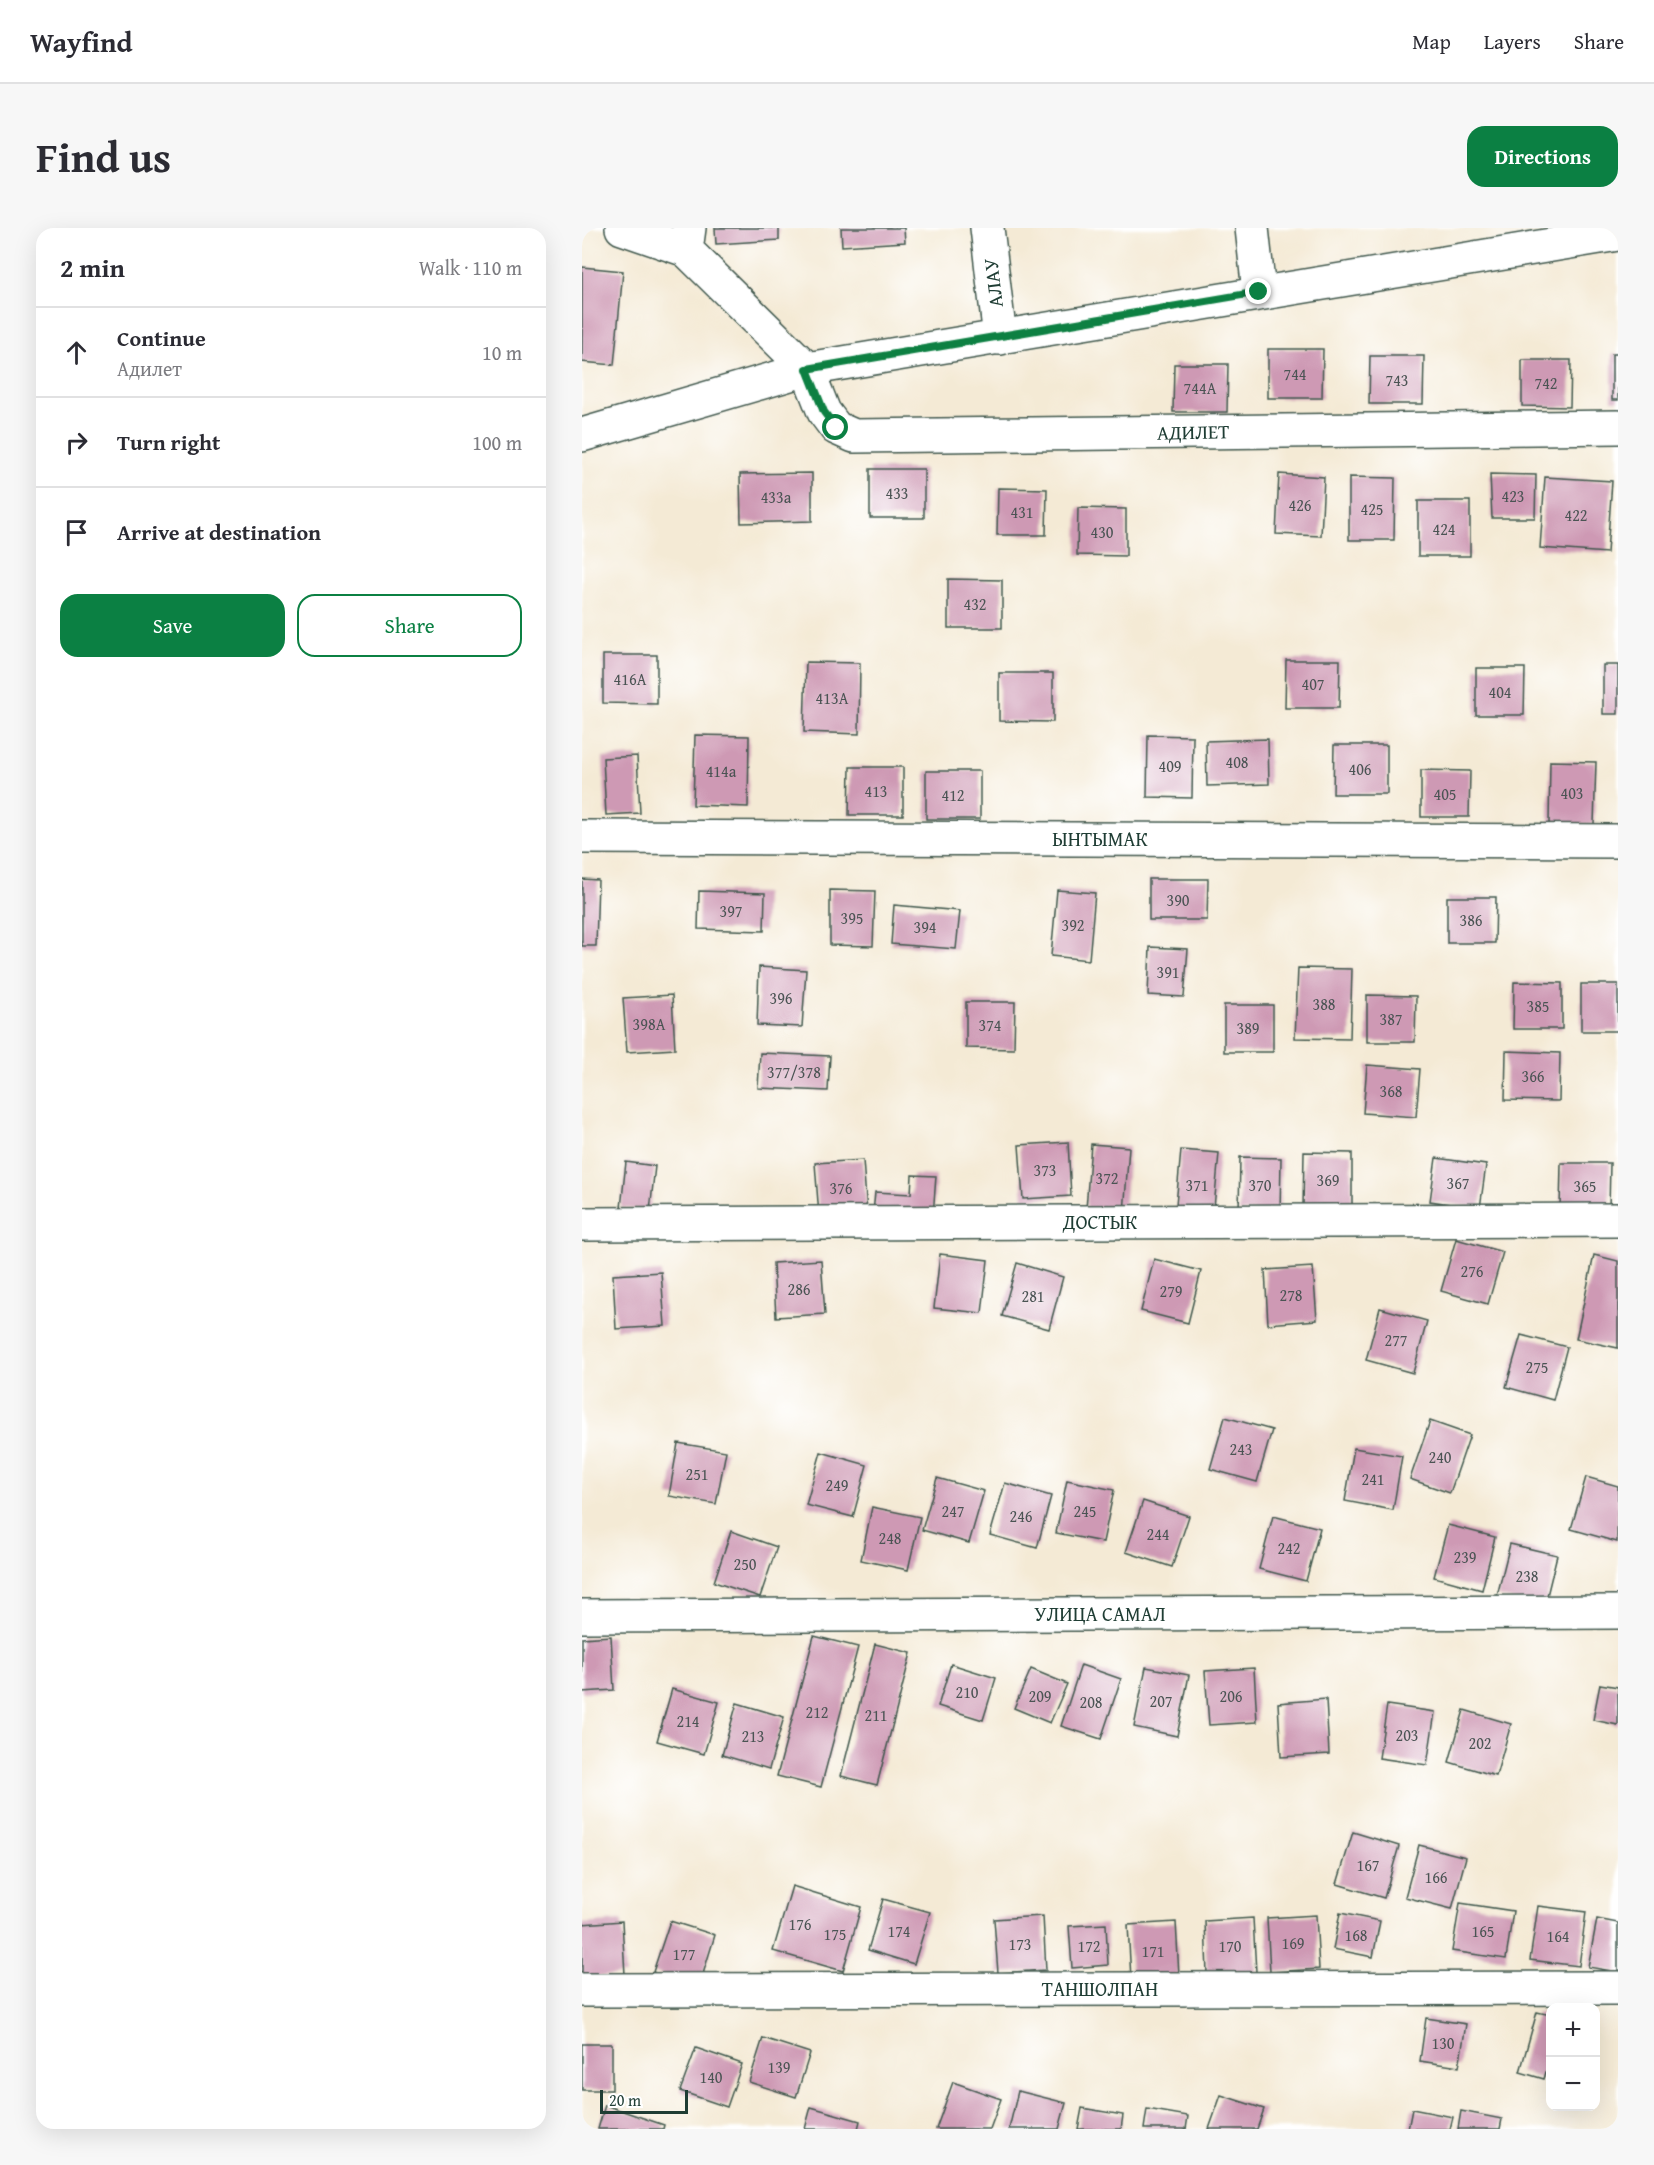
<!DOCTYPE html>
<meta charset="utf-8">
<style>
body{margin:0;font-family:"Gentium Book Plus",serif;background:#f7f7f7;color:#2b2b33}
.controls{position:absolute;right:18px;bottom:18px;display:grid;overflow:hidden;border-radius:12px;box-shadow:0 6px 24px #0002}
.controls button{width:54px;height:54px;display:grid;place-items:center;padding:0;border:0;border-bottom:2px solid #e1e1e2;background:#fff;color:#2b2b33;font:30px sans-serif}
.scale{position:absolute;left:18px;bottom:15px;width:88px;box-sizing:border-box;padding-left:6px;border:3px solid #1f3d34;border-top:0;font-size:16px;line-height:21px;white-space:nowrap;color:#1f3d34;-webkit-text-stroke:4px #fff;paint-order:stroke}
.stop{position:absolute;width:18px;height:18px;margin:-14px;border:4px solid #0b8043;border-radius:50%;background:#fff}
.stop.end{background:#0b8043;border-color:#fff;box-shadow:0 2px 6px #0008}
.list{margin:0;padding:0;list-style:none}
h2{display:flex;justify-content:space-between;align-items:center;height:78px;margin:0;padding:0 24px;font-size:26px}
h2 small{font-size:20px;font-weight:400;color:#7c7c81}
.list li{display:grid;grid-template-columns:39px 1fr auto;gap:18px;align-items:center;box-sizing:border-box;height:90px;padding:0 24px;border-top:2px solid #e1e1e2}
.list b{display:block;font-size:22px;white-space:nowrap}
.list p{margin:0;font-size:20px;white-space:nowrap;color:#7c7c81}
.list em{font-size:20px;font-style:normal;color:#7c7c81}
.actions{display:flex;gap:12px;padding:18px 24px}
.actions a{flex:1;padding:14px 0;border:2px solid #0b8043;border-radius:18px;text-align:center;font-size:21px;color:#0b8043}
.actions .main{background:#0b8043;color:#fff}
.icon{flex:none;width:33px;height:33px;fill:none;stroke:currentColor;stroke-width:2;stroke-linecap:round;stroke-linejoin:round}
.map{position:relative;flex:none;width:1036px;height:1901px;overflow:hidden;border-radius:18px}
header{display:flex;align-items:center;gap:36px;box-sizing:border-box;height:84px;padding:0 30px;background:#fff;border-bottom:2px solid #e1e1e2}
header strong{font-size:28px}
nav{display:flex;gap:33px;margin-inline-start:auto;font-size:21px}
.intro{display:flex;align-items:center;justify-content:space-between;box-sizing:border-box;height:144px;padding:0 36px}
h1{margin:0;font-size:42px}
.button{padding:15px 27px;border-radius:18px;background:#0b8043;color:#fff;font-size:21px;font-weight:700}
main{display:flex;gap:36px;padding:0 36px}
aside{flex:1;background:#fff;border-radius:18px;box-shadow:0 6px 24px #0002}
.map>svg:first-child{display:block}
.building{fill:#ce99b4}
.lines{fill:none;stroke-linecap:round;stroke-linejoin:round}
.minor-casing{stroke:#3f574c;stroke-width:36}
.minor{stroke:#fff;stroke-width:33}
.route{stroke:#0b8043;stroke-width:8}
.labels{text-anchor:middle;stroke-width:4.5;stroke-linejoin:round;paint-order:stroke}
.number-label{font-size:16px;fill:#4b5454}
.street-label{font-size:20px;fill:#1f3d34;stroke:#fff}
</style>
<header>
<strong>Wayfind</strong>
<nav><a>Map</a><a>Layers</a><a>Share</a></nav>
</header>
<div class="intro"><h1>Find us</h1><a class="button">Directions</a></div>
<main>
<aside>
<h2>2 min<small>Walk · 110 m</small></h2>
<ul class="list">
<li><svg class="icon" aria-label="ahead" viewBox="0 0 24 24"><path d="M12 20V5M6 11l6-6 6 6"/></svg><div><b>Continue</b><p>Адилет</p></div><em>10 m</em></li>
<li><svg class="icon" aria-label="right" viewBox="0 0 24 24"><path d="M7 20v-9h11M14 6l5 5-5 5"/></svg><div><b>Turn right</b></div><em>100 m</em></li>
<li><svg class="icon" aria-label="arrive" viewBox="0 0 24 24"><path d="M6 21V4h12l-3 4 3 4H6"/></svg><div><b>Arrive at destination</b></div></li>
</ul>
<div class="actions"><a class="main">Save</a><a>Share</a></div>
</aside>
<div class="map">
<svg width="1036" height="1901" viewBox="0 0 1036 1901">
<rect width="100%" height="100%" fill="#fff"/>
<filter id="ink" filterUnits="userSpaceOnUse"><feTurbulence type="fractalNoise" baseFrequency=".0167" numOctaves="2"/><feDisplacementMap in="SourceGraphic" scale="12" xChannelSelector="R" yChannelSelector="G"/><feConvolveMatrix kernelMatrix="1 2 1 2 8 2 1 2 1" color-interpolation-filters="sRGB"/></filter>
<filter id="wash" filterUnits="userSpaceOnUse"><feTurbulence type="fractalNoise" baseFrequency=".008" numOctaves="4" result="noise"/><feDisplacementMap in="SourceGraphic" scale="24" xChannelSelector="R" yChannelSelector="G"/><feGaussianBlur stdDeviation="1.35" result="paint"/><feColorMatrix in="noise" values="0 0 0 0 0 0 0 0 0 0 0 0 0 0 0 0 0 1.4 0 .05"/><feComposite in="paint" operator="in"/></filter>
<g filter="url(#wash)">
<rect width="100%" height="100%" fill="#f4ead5"/>
<g id="blocks">
<g class="building">
<polygon points="133,0 197,0 197,12 134,16"/>
<polygon points="259,0 322,0 323,14 260,18"/>
<polygon points="0,39 41,43 32,137 0,134"/>
<polygon points="686,121 741,121 740,170 686,170"/>
<rect x="1030" y="126" width="6" height="46"/>
<polygon points="788,128 842,128 841,176 787,176"/>
<polygon points="940,132 989,132 988,179 940,178"/>
<polygon points="592,136 646,136 645,184 591,184"/>
<rect x="288" y="241" width="54" height="49"/>
<polygon points="230,245 230,293 159,295 158,246"/>
<polygon points="697,246 742,249 739,308 694,306"/>
<polygon points="908,246 954,247 953,290 910,290"/>
<polygon points="767,249 813,250 812,312 767,312"/>
<polygon points="963,249 1030,253 1025,325 958,320"/>
<polygon points="416,260 465,261 464,307 415,307"/>
<rect x="836" y="273" width="52" height="55"/>
<polygon points="496,280 544,281 544,328 495,327"/>
<polygon points="366,351 420,352 420,400 366,400"/>
<polygon points="21,427 75,427 75,476 21,475"/>
<polygon points="704,432 758,432 757,480 703,480"/>
<polygon points="224,434 278,435 277,506 222,504"/>
<rect x="1021" y="437" width="15" height="49"/>
<polygon points="894,440 943,440 942,487 894,487"/>
<polygon points="417,445 471,445 471,494 417,493"/>
<polygon points="113,507 167,508 166,579 111,577"/>
<polygon points="566,507 611,508 610,570 565,569"/>
<polygon points="686,511 687,556 625,558 624,513"/>
<polygon points="752,517 805,517 805,566 751,566"/>
<polygon points="55,528 58,585 24,587 21,530"/>
<polygon points="968,533 1014,534 1012,596 967,596"/>
<polygon points="268,539 321,539 321,587 267,587"/>
<polygon points="839,542 888,543 887,589 839,589"/>
<rect x="344" y="543" width="54" height="48"/>
<polygon points="0,651 16,652 14,718 0,718"/>
<polygon points="567,651 626,651 625,692 567,692"/>
<polygon points="248,662 293,663 291,718 248,717"/>
<polygon points="475,662 513,665 507,732 469,728"/>
<polygon points="117,663 183,665 182,703 116,701"/>
<polygon points="865,669 914,669 913,715 865,715"/>
<polygon points="312,677 378,683 374,721 309,716"/>
<polygon points="568,719 606,721 602,769 566,767"/>
<polygon points="177,739 224,742 220,799 175,797"/>
<polygon points="716,740 770,741 768,811 713,810"/>
<polygon points="932,754 980,755 980,801 931,801"/>
<rect x="999" y="756" width="37" height="47"/>
<polygon points="90,767 93,821 45,824 41,770"/>
<polygon points="785,767 834,768 833,814 785,814"/>
<polygon points="384,774 433,774 432,821 384,820"/>
<rect x="642" y="777" width="49" height="47"/>
<polygon points="924,823 978,825 977,873 923,872"/>
<polygon points="178,825 248,828 246,863 176,860"/>
<polygon points="785,837 838,841 834,889 781,885"/>
<polygon points="486,914 489,968 441,971 437,917"/>
<polygon points="509,916 547,919 542,985 504,981"/>
<polygon points="599,922 637,925 631,991 593,988"/>
<polygon points="722,924 770,925 770,979 721,979"/>
<polygon points="658,929 699,930 698,985 657,984"/>
<polygon points="854,930 904,937 898,980 848,973"/>
<polygon points="281,932 285,985 237,988 233,935"/>
<polygon points="44,934 73,938 68,983 39,980"/>
<polygon points="979,935 1028,935 1027,982 978,981"/>
<polygon points="330,947 354,948 351,988 291,985 293,964 329,966"/>
<polygon points="874,1011 921,1024 906,1076 859,1063"/>
<polygon points="358,1026 406,1032 400,1085 352,1080"/>
<polygon points="1012,1027 1036,1033 1036,1120 994,1111"/>
<polygon points="572,1031 619,1043 606,1095 559,1083"/>
<polygon points="239,1032 243,1086 194,1089 191,1035"/>
<polygon points="435,1035 481,1049 467,1101 420,1088"/>
<polygon points="731,1039 735,1092 686,1096 683,1042"/>
<polygon points="79,1044 83,1098 34,1101 31,1047"/>
<polygon points="798,1080 845,1093 831,1145 784,1132"/>
<polygon points="939,1107 985,1119 971,1172 924,1159"/>
<polygon points="643,1189 690,1202 675,1254 628,1241"/>
<polygon points="848,1193 888,1207 868,1265 828,1251"/>
<polygon points="96,1215 144,1223 134,1276 87,1268"/>
<polygon points="772,1220 820,1228 811,1282 763,1273"/>
<polygon points="239,1224 285,1237 271,1289 224,1277"/>
<polygon points="1004,1249 1036,1258 1035,1314 989,1301"/>
<polygon points="355,1250 402,1263 387,1315 340,1302"/>
<polygon points="485,1252 532,1262 521,1314 474,1305"/>
<polygon points="423,1255 469,1268 455,1320 408,1307"/>
<polygon points="561,1273 607,1288 590,1339 544,1324"/>
<polygon points="290,1279 338,1289 326,1342 279,1332"/>
<polygon points="691,1288 738,1300 724,1353 677,1341"/>
<polygon points="866,1297 913,1309 900,1362 852,1349"/>
<polygon points="149,1303 195,1319 178,1369 132,1354"/>
<polygon points="928,1316 975,1327 962,1380 915,1368"/>
<polygon points="29,1408 32,1462 0,1464 0,1410"/>
<polygon points="232,1408 276,1419 239,1559 195,1548"/>
<polygon points="293,1416 329,1425 295,1557 259,1548"/>
<polygon points="369,1436 414,1450 401,1492 356,1478"/>
<polygon points="499,1437 539,1451 519,1511 479,1498"/>
<polygon points="564,1439 607,1447 595,1508 552,1499"/>
<polygon points="672,1440 675,1494 627,1497 623,1443"/>
<polygon points="449,1441 485,1456 468,1495 432,1480"/>
<polygon points="1018,1456 1036,1459 1036,1497 1011,1492"/>
<polygon points="90,1461 137,1474 122,1526 75,1513"/>
<polygon points="744,1471 747,1526 699,1529 696,1475"/>
<polygon points="155,1475 202,1489 187,1541 140,1527"/>
<polygon points="805,1477 853,1484 845,1537 797,1530"/>
<polygon points="882,1482 929,1496 914,1548 867,1534"/>
<polygon points="771,1604 817,1618 802,1670 755,1656"/>
<polygon points="837,1617 884,1629 870,1681 823,1669"/>
<polygon points="210,1658 279,1679 261,1743 191,1723"/>
<polygon points="301,1671 348,1684 332,1736 286,1722"/>
<polygon points="878,1675 931,1683 924,1731 870,1723"/>
<polygon points="956,1678 1004,1684 997,1738 948,1732"/>
<polygon points="758,1685 798,1693 791,1729 751,1721"/>
<polygon points="734,1687 737,1741 688,1744 685,1690"/>
<polygon points="461,1688 464,1742 416,1745 412,1691"/>
<polygon points="671,1690 674,1744 625,1746 623,1693"/>
<polygon points="1015,1691 1036,1695 1036,1744 1006,1739"/>
<polygon points="40,1693 43,1747 0,1750 0,1696"/>
<polygon points="88,1693 133,1707 117,1759 71,1744"/>
<polygon points="594,1694 597,1748 549,1751 546,1697"/>
<polygon points="524,1696 526,1737 490,1740 487,1698"/>
<polygon points="955,1784 969,1787 969,1827 962,1851 938,1844"/>
<polygon points="844,1790 884,1796 877,1839 838,1833"/>
<polygon points="181,1810 228,1825 214,1869 167,1854"/>
<rect x="0" y="1816" width="30" height="46"/>
<polygon points="114,1820 160,1836 145,1879 98,1863"/>
<polygon points="371,1854 419,1871 408,1901 354,1901"/>
<polygon points="436,1863 484,1875 477,1901 427,1901"/>
<polygon points="639,1867 682,1881 675,1901 627,1901"/>
<polygon points="23,1877 82,1897 81,1901 16,1901"/>
<polygon points="229,1879 278,1893 276,1901 223,1901"/>
<polygon points="500,1880 541,1887 539,1901 496,1901"/>
<polygon points="565,1881 606,1888 604,1901 562,1901"/>
<polygon points="830,1881 871,1889 868,1901 826,1901"/>
<polygon points="879,1883 920,1891 918,1901 876,1901"/>
</g>
</g>
</g>
<g filter="url(#ink)">
<use href="#blocks" fill-opacity="0" stroke="#3f574c" stroke-width="1.5"/>
<g class="lines">
<g class="minor-casing">
<g id="minor">
<polyline points="40,0 104,22"/>
<polyline points="107,0 104,22 225,141 242,184 254,200 272,208 1036,199"/>
<polyline points="405,0 418,110"/>
<polyline points="670,0 677,64"/>
<polyline points="0,207 225,141 1036,6"/>
<polyline points="0,609 1036,613"/>
<polyline points="0,996 1036,992"/>
<polyline points="0,1388 1036,1384"/>
<polyline points="0,1762 1036,1760"/>
</g>
</g>
<use href="#minor" class="minor"/>
</g>
</g>
<g class="lines" filter="url(#ink)">
<polyline class="route" points="254,200 242,184 225,141 677,64"/>
</g>
<g class="labels">
<g class="number-label">
<text x="713" y="152">744</text>
<text x="815" y="158">743</text>
<text x="964" y="161">742</text>
<text x="618" y="166">744А</text>
<text x="315" y="271">433</text>
<text x="931" y="274">423</text>
<text x="194" y="275">433а</text>
<text x="718" y="283">426</text>
<text x="790" y="287">425</text>
<text x="440" y="290">431</text>
<text x="994" y="293">422</text>
<text x="862" y="307">424</text>
<text x="520" y="310">430</text>
<text x="393" y="382">432</text>
<text x="48" y="457">416А</text>
<text x="731" y="462">407</text>
<text x="918" y="470">404</text>
<text x="250" y="476">413А</text>
<text x="655" y="540">408</text>
<text x="588" y="544">409</text>
<text x="778" y="547">406</text>
<text x="139" y="549">414а</text>
<text x="294" y="569">413</text>
<text x="990" y="571">403</text>
<text x="863" y="572">405</text>
<text x="371" y="573">412</text>
<text x="596" y="678">390</text>
<text x="149" y="689">397</text>
<text x="270" y="696">395</text>
<text x="889" y="698">386</text>
<text x="491" y="703">392</text>
<text x="343" y="705">394</text>
<text x="586" y="750">391</text>
<text x="199" y="776">396</text>
<text x="742" y="782">388</text>
<text x="956" y="784">385</text>
<text x="809" y="797">387</text>
<text x="67" y="802">398А</text>
<text x="408" y="803">374</text>
<text x="666" y="806">389</text>
<text x="212" y="850">377/378</text>
<text x="951" y="854">366</text>
<text x="809" y="869">368</text>
<text x="463" y="948">373</text>
<text x="525" y="956">372</text>
<text x="746" y="958">369</text>
<text x="876" y="961">367</text>
<text x="615" y="963">371</text>
<text x="678" y="963">370</text>
<text x="1003" y="964">365</text>
<text x="259" y="966">376</text>
<text x="890" y="1049">276</text>
<text x="217" y="1067">286</text>
<text x="589" y="1069">279</text>
<text x="709" y="1073">278</text>
<text x="451" y="1074">281</text>
<text x="814" y="1118">277</text>
<text x="955" y="1145">275</text>
<text x="659" y="1227">243</text>
<text x="858" y="1235">240</text>
<text x="115" y="1252">251</text>
<text x="791" y="1257">241</text>
<text x="255" y="1263">249</text>
<text x="371" y="1289">247</text>
<text x="503" y="1289">245</text>
<text x="439" y="1294">246</text>
<text x="576" y="1312">244</text>
<text x="308" y="1316">248</text>
<text x="707" y="1326">242</text>
<text x="883" y="1335">239</text>
<text x="163" y="1342">250</text>
<text x="945" y="1354">238</text>
<text x="385" y="1470">210</text>
<text x="458" y="1474">209</text>
<text x="649" y="1474">206</text>
<text x="579" y="1479">207</text>
<text x="509" y="1480">208</text>
<text x="235" y="1490">212</text>
<text x="294" y="1493">211</text>
<text x="106" y="1499">214</text>
<text x="825" y="1513">203</text>
<text x="171" y="1514">213</text>
<text x="898" y="1521">202</text>
<text x="786" y="1643">167</text>
<text x="854" y="1655">166</text>
<text x="218" y="1702">176</text>
<text x="317" y="1709">174</text>
<text x="901" y="1709">165</text>
<text x="253" y="1712">175</text>
<text x="774" y="1713">168</text>
<text x="976" y="1714">164</text>
<text x="711" y="1721">169</text>
<text x="438" y="1722">173</text>
<text x="507" y="1724">172</text>
<text x="648" y="1724">170</text>
<text x="571" y="1729">171</text>
<text x="102" y="1732">177</text>
<text x="861" y="1821">130</text>
<text x="197" y="1845">139</text>
<text x="129" y="1855">140</text>
</g>
<g class="street-label">
<text transform="translate(411 55) rotate(-97)" y="7">АЛАУ</text>
<text transform="translate(611 204) rotate(-1)" y="7">АДИЛЕТ</text>
<text x="518" y="618">ЫНТЫМАК</text>
<text x="518" y="1001">ДОСТЫК</text>
<text x="518" y="1393">УЛИЦА САМАЛ</text>
<text x="518" y="1768">ТАНШОЛПАН</text>
</g>
</g>
</svg>
<div class="controls">
<button>+</button>
<button>−</button>
</div>
<div class="scale">20 m</div>
<div class="stop" style="left:254px;top:200px"></div>
<div class="stop end" style="left:677px;top:64px"></div>
</div>
</main>
